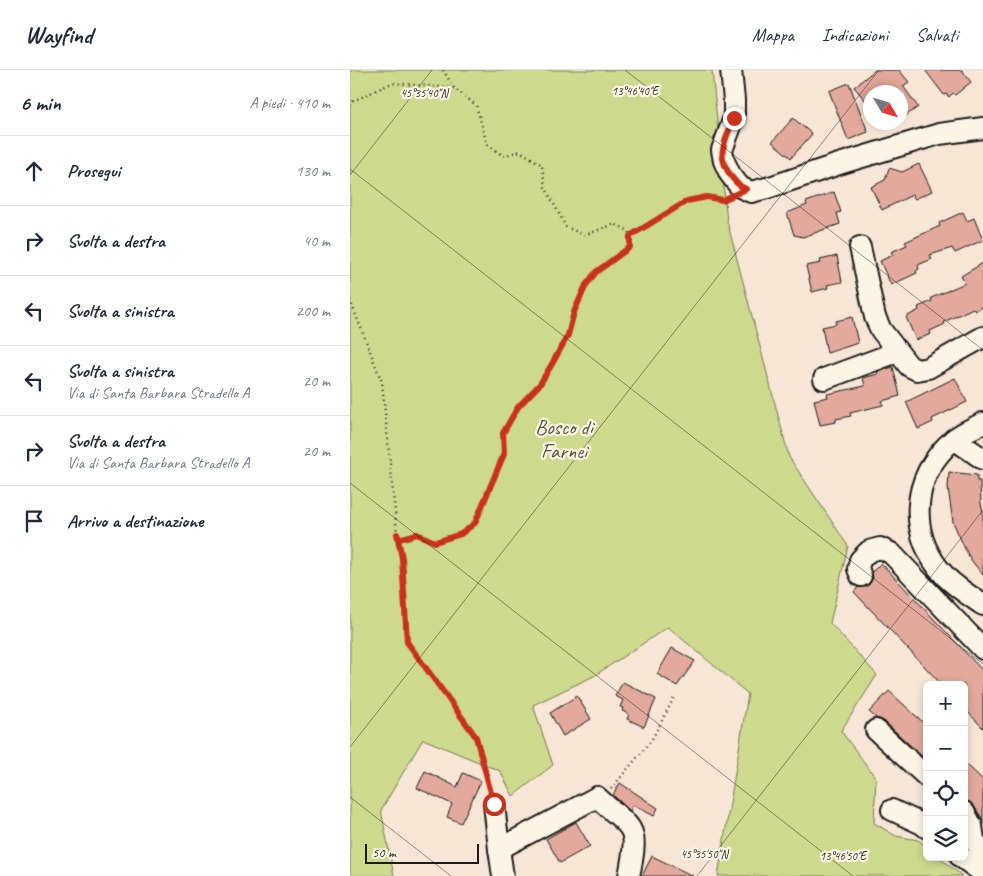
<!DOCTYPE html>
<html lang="it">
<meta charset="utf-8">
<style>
body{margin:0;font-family:Caveat,sans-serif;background:#f6f6f7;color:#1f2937}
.controls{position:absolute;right:15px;bottom:15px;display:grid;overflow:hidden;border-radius:8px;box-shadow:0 2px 8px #0003}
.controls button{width:45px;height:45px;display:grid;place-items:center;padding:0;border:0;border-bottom:1px solid #e0e1e3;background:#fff;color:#1f2937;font:25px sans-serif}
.compass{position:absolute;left:513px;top:15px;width:45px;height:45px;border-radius:50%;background:#fff;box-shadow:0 2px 8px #0003;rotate:128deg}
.scale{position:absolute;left:15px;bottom:12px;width:114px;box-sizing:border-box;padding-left:5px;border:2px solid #1c1c1c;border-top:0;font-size:14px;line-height:18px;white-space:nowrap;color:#1c1c1c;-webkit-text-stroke:4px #fcf5e5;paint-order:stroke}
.stop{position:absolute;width:15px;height:15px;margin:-11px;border:4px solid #c8321e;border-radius:50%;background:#fff}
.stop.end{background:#c8321e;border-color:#fff;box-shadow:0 1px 5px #0008}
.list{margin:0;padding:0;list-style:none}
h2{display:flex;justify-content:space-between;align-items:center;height:65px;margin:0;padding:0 20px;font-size:21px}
h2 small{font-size:16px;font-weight:400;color:#747a83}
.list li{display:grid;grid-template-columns:32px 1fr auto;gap:15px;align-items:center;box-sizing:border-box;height:70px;padding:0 20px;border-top:1px solid #e0e1e3}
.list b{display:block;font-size:19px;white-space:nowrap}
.list p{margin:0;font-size:16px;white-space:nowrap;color:#747a83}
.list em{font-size:16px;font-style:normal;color:#747a83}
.icon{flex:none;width:28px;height:28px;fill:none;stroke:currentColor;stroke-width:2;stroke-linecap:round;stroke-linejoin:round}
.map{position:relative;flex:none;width:633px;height:806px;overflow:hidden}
header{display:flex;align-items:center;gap:30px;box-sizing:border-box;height:70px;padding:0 25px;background:#fff;border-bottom:1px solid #e0e1e3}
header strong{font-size:24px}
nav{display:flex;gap:28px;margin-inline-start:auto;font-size:18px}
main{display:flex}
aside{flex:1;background:#fff}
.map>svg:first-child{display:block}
.green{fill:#cdd98d;stroke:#747a54}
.building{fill:#e2a99c;stroke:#1c1c1c}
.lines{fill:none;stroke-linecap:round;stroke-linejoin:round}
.minor-casing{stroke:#1c1c1c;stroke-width:24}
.path{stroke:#1c1c1c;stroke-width:2.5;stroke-dasharray:1 4;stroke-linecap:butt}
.minor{stroke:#fcf5e5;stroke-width:20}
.route{stroke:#c8321e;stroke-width:6}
.ticks{fill:none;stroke:#1c1c1c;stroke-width:1;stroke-opacity:0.45}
.labels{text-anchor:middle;stroke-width:4.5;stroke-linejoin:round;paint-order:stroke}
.park-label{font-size:21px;fill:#51553e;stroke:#fcf5e5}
.ticks-label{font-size:12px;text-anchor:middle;fill:#1c1c1c;stroke:#fcf5e5;stroke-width:4.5;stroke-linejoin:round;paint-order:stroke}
</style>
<header>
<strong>Wayfind</strong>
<nav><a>Mappa</a><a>Indicazioni</a><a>Salvati</a></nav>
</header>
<main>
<aside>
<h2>6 min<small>A piedi · 410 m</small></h2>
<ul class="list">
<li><svg class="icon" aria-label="ahead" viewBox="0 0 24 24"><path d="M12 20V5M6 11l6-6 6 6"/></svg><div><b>Prosegui</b></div><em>130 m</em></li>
<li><svg class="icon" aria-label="right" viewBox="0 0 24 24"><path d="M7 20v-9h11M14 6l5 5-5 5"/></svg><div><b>Svolta a destra</b></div><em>40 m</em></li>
<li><svg class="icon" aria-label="left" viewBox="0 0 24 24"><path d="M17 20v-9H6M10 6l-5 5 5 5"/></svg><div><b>Svolta a sinistra</b></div><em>200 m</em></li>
<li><svg class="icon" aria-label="left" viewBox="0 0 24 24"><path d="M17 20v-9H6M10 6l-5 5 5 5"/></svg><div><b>Svolta a sinistra</b><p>Via di Santa Barbara Stradello A</p></div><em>20 m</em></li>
<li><svg class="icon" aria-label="right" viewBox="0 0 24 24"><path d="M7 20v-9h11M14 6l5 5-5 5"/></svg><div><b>Svolta a destra</b><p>Via di Santa Barbara Stradello A</p></div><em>20 m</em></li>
<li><svg class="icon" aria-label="arrive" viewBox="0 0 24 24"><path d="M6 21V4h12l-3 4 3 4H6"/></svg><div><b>Arrivo a destinazione</b></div></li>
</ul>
</aside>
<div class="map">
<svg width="633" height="806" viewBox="0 0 633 806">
<rect width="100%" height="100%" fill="#f7e6d6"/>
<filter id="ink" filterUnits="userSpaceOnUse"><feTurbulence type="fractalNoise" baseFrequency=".02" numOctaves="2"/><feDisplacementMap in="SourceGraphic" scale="10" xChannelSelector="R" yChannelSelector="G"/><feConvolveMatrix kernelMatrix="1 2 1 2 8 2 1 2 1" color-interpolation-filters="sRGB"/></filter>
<g filter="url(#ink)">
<polygon class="green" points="0,0 362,0 377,151 439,387 498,476 480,553 527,605 491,661 526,708 524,753 546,766 568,770 577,777 577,787 589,787 612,806 368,806 398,624 318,557 244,606 183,635 203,695 163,726 150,701 73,669 31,740 44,806 0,806"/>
<g class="building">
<polygon points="525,0 549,0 559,12 553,16 568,37 550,50 550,22 520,22 520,36 504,17"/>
<polygon points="575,0 612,0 621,12 605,25 603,23 599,27 596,24 594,25"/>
<polygon points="499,13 518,62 498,70 479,21"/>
<polygon points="443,48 462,64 441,88 422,72"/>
<polygon points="569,94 582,121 565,129 562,125 532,140 521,117 535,110 539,98 552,102"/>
<polygon points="484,122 491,142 487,143 490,154 453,167 444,165 437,143 457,135 456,132"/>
<polygon points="613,142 617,151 624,148 633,170 605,183 602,178 580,185 582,189 568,195 569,199 566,201 567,203 541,215 530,191 543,185 541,182 557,175 555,172 590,156 589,153"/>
<polygon points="487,186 492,212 477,215 478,218 462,222 456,196 471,193 470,190"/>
<polygon points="633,193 633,236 625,241 623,238 594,252 595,254 580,261 581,264 566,270 556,247 569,240 568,237 582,231 581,228 615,213 611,206"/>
<polygon points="502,247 508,273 477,283 472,257 486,254 486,251"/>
<polygon points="543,297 550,326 532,331 533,335 500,343 501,346 486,349 486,352 470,355 464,330 478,327 477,324 515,316 513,308 528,304 527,302"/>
<polygon points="605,308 617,332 582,349 583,352 568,359 556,332"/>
<polygon points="599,402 627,405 627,411 630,411 631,434 633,442 633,505 621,490 615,479 603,452 598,418"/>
<polygon points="531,493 633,601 633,658 614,638 614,615 592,615 504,522 508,517 515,517 520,513 523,508 522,502"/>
<polygon points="322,578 345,591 327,616 307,604"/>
<polygon points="273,612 306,629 294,657 277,649 279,644 272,641 273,638 270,637 273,630 265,626"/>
<polygon points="539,621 577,656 577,691 534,651 526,648 519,642"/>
<polygon points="227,626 241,649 213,666 200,643"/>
<polygon points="614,692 633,710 633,750 624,736 620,732 614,730"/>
<polygon points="75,701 107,717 113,703 131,711 111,753 97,747 102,734 67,718"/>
<polygon points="270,713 308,738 304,746 283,735 280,741 263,725"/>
<polygon points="226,752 240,776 210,793 196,769"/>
<polygon points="302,786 343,806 292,806"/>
</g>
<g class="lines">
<g class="minor-casing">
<g id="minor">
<polyline points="381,0 384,30 384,48 372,80 374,91 380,104 390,117 401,122 417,118 489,94 589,64 633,58"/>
<polyline points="510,177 525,247 531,260 559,296 567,300 578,298 633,267"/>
<polyline points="474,309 547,282"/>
<path d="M633 353C623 358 611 363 603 370 560 407 557 466 596 507 607 518 620 526 633 535"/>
<polyline points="604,369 633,389"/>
<polyline points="511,506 508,499 510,490 519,481 530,478 541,483 633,579"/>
<polyline points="526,660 577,707"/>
<polyline points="144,734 149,779 153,806"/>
<polyline points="542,740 572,754 577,758"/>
<polyline points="614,742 622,756 624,770 633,783"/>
<path d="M149 779 247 727C283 761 290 753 279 806"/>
<polyline points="611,787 633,803"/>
</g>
</g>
<g class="path">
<polyline points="93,0 104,18 126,35 137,74 153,86 170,81 192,95 195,117 216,157 235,165 265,154 279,161 280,166"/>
<polyline points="0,35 1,32 42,13 104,18"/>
<polyline points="0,230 32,312 47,463"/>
<path d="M47 464 49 469C65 461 71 466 85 472L111 464 125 453 154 384 153 363 168 337 190 314 202 294 218 265 224 242 236 215 246 202 280 177V166L337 131 357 127 373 130 377 128"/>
<polyline points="48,469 52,488 57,572 126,667 140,718"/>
<polyline points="261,719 301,671 324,628"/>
</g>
<use href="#minor" class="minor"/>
</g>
</g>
<g class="lines" filter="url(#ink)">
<path class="route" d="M144 734 126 667 57 572 52 488 47 464 49 469 67 464 85 472 111 464 125 453 154 384 153 363 168 337 190 314 202 294 218 265 224 242 236 215 246 202 280 177V166L337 131 357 127 373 130 396 119C383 114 370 93 373 79 375 69 380 58 384 48"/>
</g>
<path class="ticks" d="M275 0 633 280M0 99 633 594M0 105 82 0M0 413 503 806M0 677 529 0M0 727 101 806M347 806 633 440"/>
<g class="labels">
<g class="park-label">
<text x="214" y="364">Bosco di<tspan x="214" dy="24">Farnei</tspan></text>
</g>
</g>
<g class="ticks-label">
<text x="285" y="25">13°46'40"E</text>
<text x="74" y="27">45°35'40"N</text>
<text x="354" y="788">45°35'50"N</text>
<text x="493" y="790">13°46'50"E</text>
</g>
</svg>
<div class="controls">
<button>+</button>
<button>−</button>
<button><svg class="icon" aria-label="locate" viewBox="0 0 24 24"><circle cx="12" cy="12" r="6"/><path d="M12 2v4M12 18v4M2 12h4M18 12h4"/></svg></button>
<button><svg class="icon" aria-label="layers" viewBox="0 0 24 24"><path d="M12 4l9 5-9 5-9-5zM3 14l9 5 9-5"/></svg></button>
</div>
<svg class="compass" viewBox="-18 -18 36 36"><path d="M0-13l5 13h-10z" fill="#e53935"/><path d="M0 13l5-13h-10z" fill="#747a83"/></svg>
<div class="scale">50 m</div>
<div class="stop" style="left:144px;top:734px"></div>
<div class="stop end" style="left:384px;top:48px"></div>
</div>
</main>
